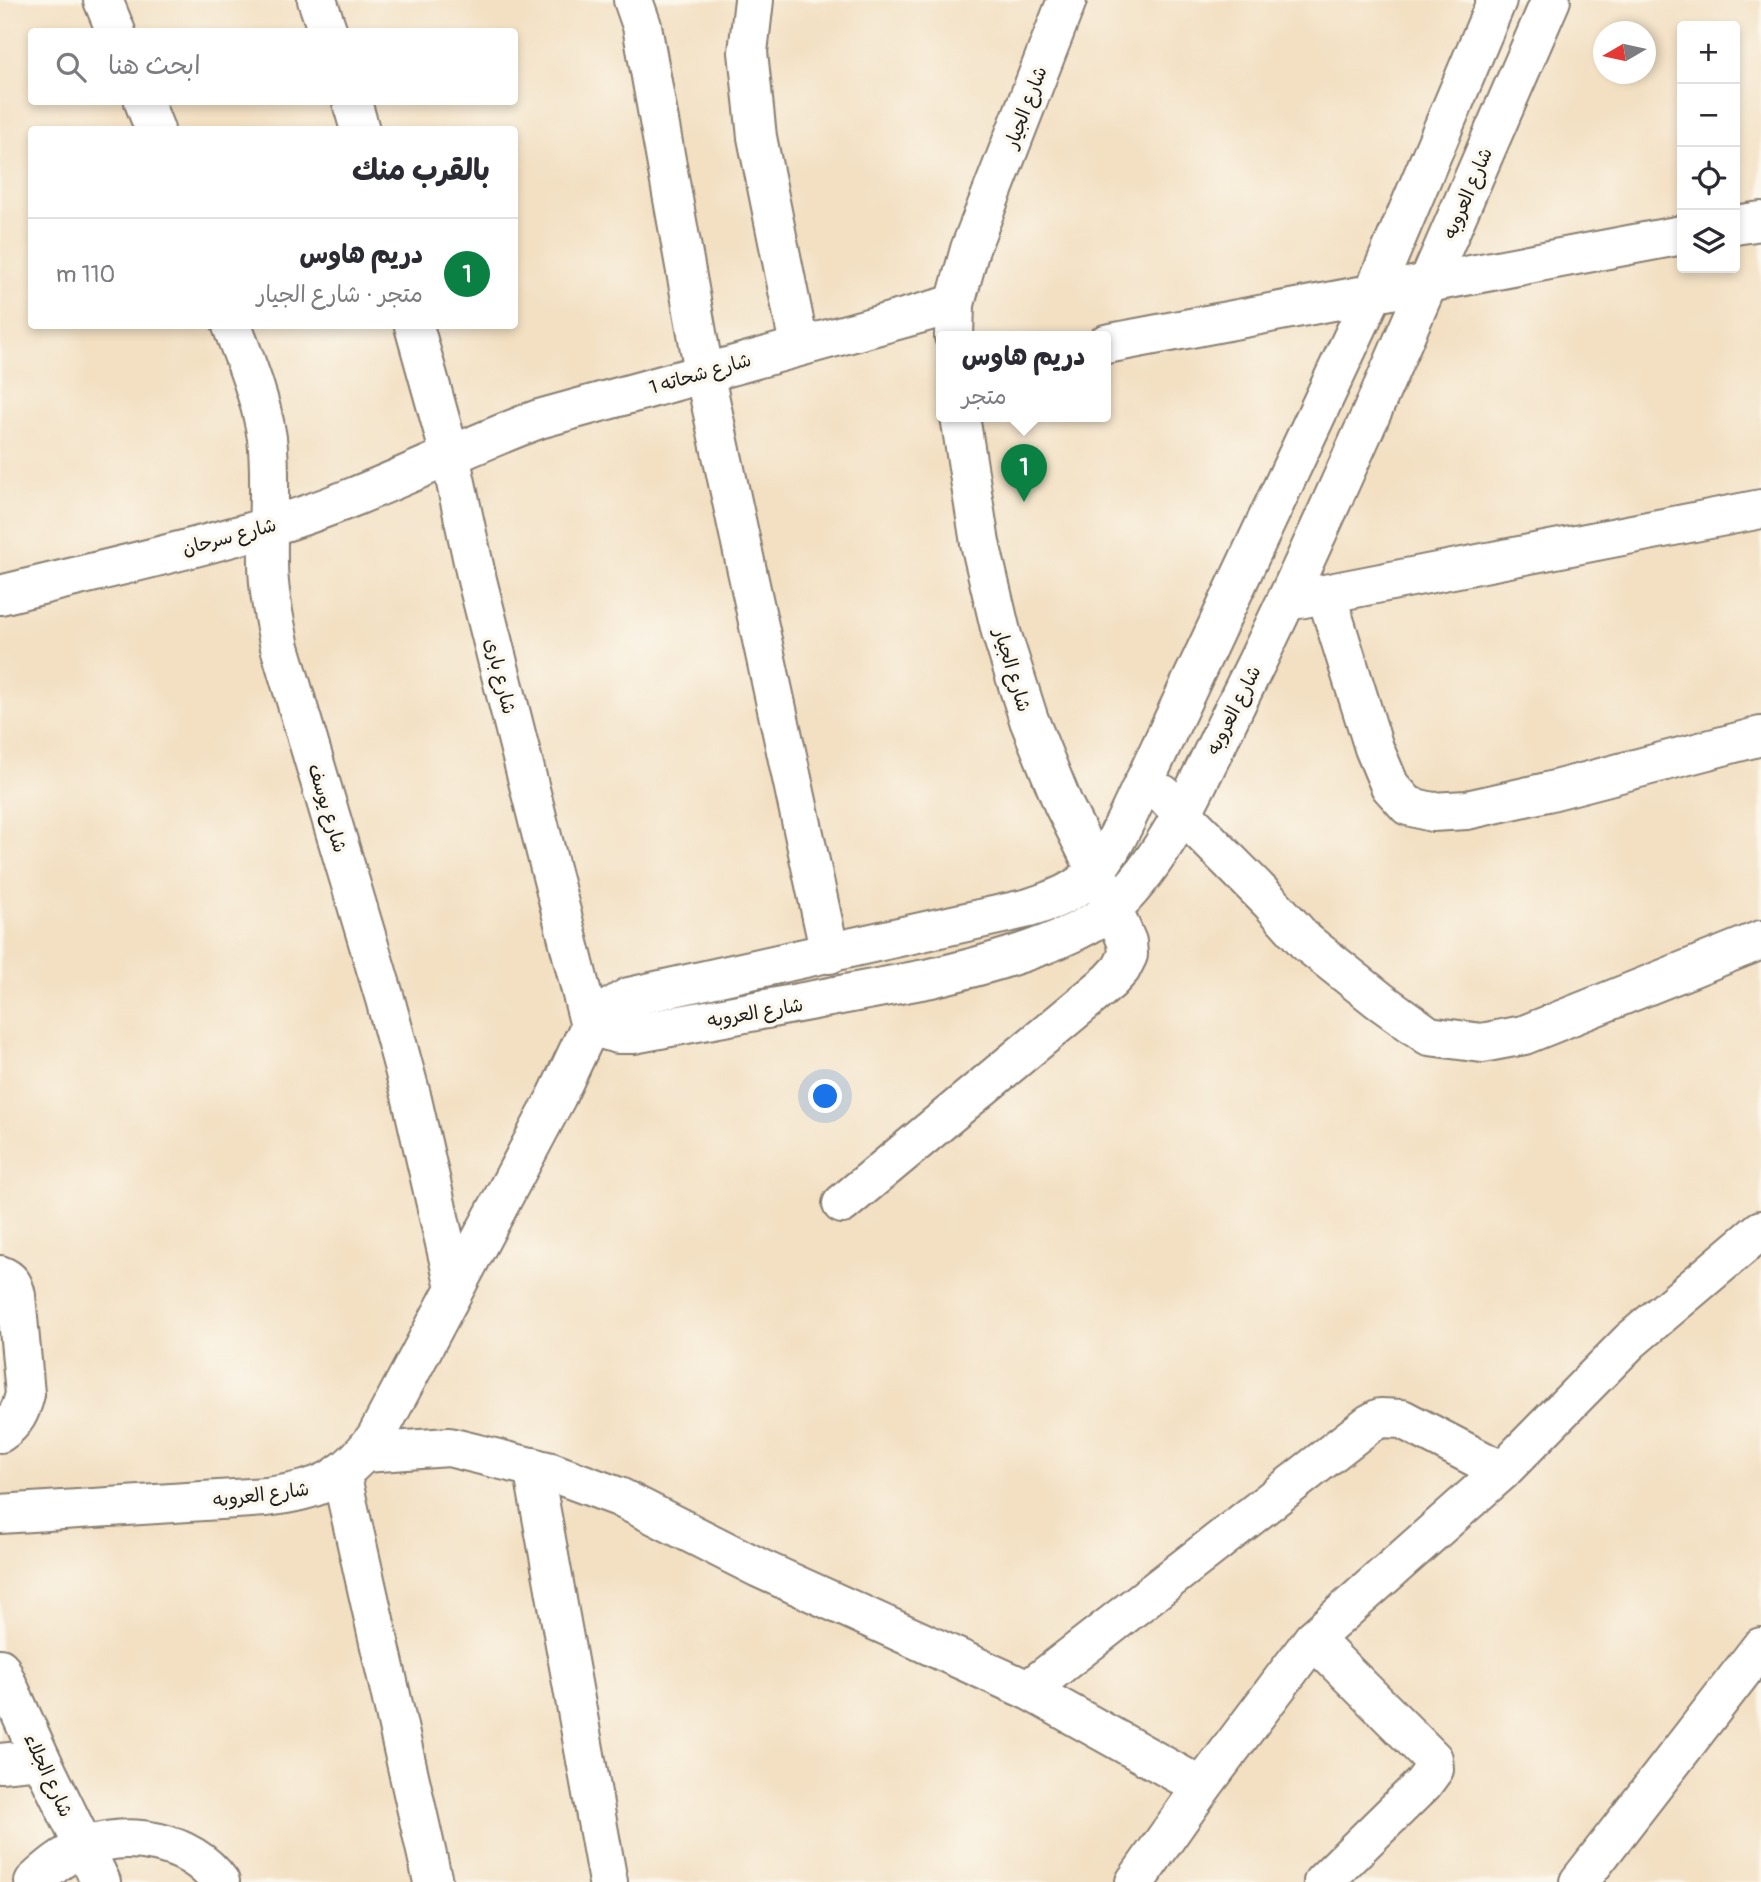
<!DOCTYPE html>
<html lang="ar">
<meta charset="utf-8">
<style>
body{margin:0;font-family:Pangolin,"Playpen Sans Arabic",sans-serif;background:#f2f2f3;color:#2b2b33;direction:rtl}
.controls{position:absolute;right:21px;top:21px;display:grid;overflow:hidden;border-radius:7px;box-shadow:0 4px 10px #0003}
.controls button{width:63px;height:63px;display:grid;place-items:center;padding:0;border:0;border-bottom:2px solid #e1e1e2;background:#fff;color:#2b2b33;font:35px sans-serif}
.compass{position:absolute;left:1593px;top:21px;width:63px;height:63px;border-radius:50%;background:#fff;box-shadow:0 4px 10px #0003;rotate:261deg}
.you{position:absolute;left:826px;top:1097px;width:24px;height:24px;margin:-18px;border:5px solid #fff;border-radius:50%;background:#1a73e8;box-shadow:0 0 0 10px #1a73e833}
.badge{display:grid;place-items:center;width:46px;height:46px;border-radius:50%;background:#0b8043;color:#fff;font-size:23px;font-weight:700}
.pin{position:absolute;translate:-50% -58px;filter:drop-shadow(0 2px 4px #0008)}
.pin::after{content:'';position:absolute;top:37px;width:24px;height:21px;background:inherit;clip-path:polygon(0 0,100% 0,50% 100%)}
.popup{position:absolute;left:936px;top:331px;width:175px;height:91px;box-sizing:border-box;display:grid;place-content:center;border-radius:7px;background:#fff;filter:drop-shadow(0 2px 5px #0005);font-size:23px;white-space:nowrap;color:#7c7c81}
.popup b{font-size:26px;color:#2b2b33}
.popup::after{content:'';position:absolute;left:50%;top:100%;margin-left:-14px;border:14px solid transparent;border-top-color:#fff}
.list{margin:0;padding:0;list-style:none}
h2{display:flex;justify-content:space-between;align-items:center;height:91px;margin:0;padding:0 28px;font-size:30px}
h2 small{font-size:23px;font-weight:400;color:#7c7c81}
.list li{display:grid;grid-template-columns:46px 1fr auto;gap:21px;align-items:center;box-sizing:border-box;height:112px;padding:0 28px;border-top:2px solid #e1e1e2}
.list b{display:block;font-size:26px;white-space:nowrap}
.list p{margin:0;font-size:23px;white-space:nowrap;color:#7c7c81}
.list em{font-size:23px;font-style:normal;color:#7c7c81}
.icon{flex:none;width:38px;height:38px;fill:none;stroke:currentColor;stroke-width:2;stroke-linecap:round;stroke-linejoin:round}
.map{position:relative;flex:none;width:1761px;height:1882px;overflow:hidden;direction:ltr}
.search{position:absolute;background:#fff;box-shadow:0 4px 10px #0003;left:28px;top:28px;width:490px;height:77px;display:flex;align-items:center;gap:18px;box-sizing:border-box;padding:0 24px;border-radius:7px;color:#7c7c81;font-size:26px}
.panel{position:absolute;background:#fff;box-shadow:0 4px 10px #0003;left:28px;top:126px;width:490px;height:203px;border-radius:7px;direction:rtl}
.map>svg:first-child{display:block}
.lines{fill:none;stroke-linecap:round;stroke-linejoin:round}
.minor-casing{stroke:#887e70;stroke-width:42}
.minor{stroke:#fff;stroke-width:38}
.labels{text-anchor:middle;stroke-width:7;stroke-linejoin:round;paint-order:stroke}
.street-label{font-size:19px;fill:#1c1c1c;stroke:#fbf7ec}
</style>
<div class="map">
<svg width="1761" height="1882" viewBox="0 0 1761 1882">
<rect width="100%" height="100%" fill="#fbf7ec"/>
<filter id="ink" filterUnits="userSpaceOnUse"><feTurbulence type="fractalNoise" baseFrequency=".0143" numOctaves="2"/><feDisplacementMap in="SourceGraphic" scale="14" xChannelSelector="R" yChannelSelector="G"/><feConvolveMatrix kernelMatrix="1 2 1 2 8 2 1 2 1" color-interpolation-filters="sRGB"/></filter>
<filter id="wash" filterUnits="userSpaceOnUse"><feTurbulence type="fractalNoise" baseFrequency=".00686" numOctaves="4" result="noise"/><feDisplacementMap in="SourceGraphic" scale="28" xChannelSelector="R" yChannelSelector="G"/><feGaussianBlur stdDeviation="1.57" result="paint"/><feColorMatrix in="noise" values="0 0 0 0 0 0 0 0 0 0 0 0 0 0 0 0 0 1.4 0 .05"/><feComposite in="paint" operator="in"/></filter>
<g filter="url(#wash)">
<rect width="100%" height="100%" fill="#f3e0c3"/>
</g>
<g filter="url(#ink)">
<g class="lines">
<g class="minor-casing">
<g id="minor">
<polyline points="103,0 116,32"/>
<polyline points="317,0 328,32"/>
<polyline points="633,0 642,26 704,372 830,954"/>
<polyline points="754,0 748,52 757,137 799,345"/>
<polyline points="144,102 155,130"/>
<polyline points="352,102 360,130"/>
<polyline points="1735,225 1761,221"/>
<path d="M232 326C246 362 261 399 267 438 272 479 267 520 268 562 268 590 274 619 280 647L385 999 411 1095 455 1287"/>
<polyline points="414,326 450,455 477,580 590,1026"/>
<polyline points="954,336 955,304 970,249 1067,0"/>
<polyline points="1106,344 1682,235"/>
<polyline points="1326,594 1374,748 1390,786 1408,806 1432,812 1467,810 1547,792 1761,736"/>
<path d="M0 595C89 573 180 553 268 527 361 500 448 453 539 419L955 304"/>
<polyline points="1299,599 1761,509"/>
<polyline points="1163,794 1271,903 1306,942 1379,1000 1429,1036 1482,1043 1524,1035 1761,940"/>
<path d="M590 1026 618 1034H633L931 978C982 966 1079 941 1116 905 1172 851 1207 762 1242 692 1288 600 1330 506 1372 412 1432 275 1491 137 1551 0"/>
<polyline points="842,1204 1110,981 1121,969 1128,955 1127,942 1096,870 1063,804 1029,720 1001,632 980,543 960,416"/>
<path d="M0 1275C11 1279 14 1285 16 1296L25 1394C21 1411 15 1423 0 1433"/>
<polyline points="364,1453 449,1447 551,1472 619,1497 759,1568 1028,1690 1202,1787"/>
<polyline points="533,1467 608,1882"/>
<polyline points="341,1473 433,1882"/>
<path d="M0 1514 266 1497C319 1490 343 1481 376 1437L557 1096 590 1026 600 1014 629 997 1029 908C1047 902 1065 896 1080 885 1112 861 1128 813 1146 778L1373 294 1497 0"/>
<polyline points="1313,1639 1433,1759 1434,1769 1423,1784 1323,1882"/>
<polyline points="0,1668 41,1759 101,1882"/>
<polyline points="1028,1690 1369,1424 1380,1418 1402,1419 1502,1471"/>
<polyline points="0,1763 41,1759"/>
<path d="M34 1882C49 1868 64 1855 83 1848 128 1829 191 1841 220 1882"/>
<polyline points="1135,1882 1202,1787 1313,1639 1502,1471 1630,1341 1761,1230"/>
<polyline points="1579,1882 1761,1647"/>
</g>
</g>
<use href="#minor" class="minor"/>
</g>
</g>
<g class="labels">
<g class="street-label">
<text transform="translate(1025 107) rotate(-69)" y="7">شارع الجيار</text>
<text transform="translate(1467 193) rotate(-67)" y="7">شارع العروبه</text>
<text transform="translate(700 373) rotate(-16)" y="7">شارع شحاته 1</text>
<text transform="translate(229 536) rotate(-15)" y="7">شارع سرحان</text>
<text transform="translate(1013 670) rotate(73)" y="7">شارع الجيار</text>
<text transform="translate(501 676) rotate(76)" y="7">شارع بارى</text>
<text transform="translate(1233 710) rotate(-63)" y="7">شارع العروبه</text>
<text transform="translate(328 808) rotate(73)" y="7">شارع يوسف</text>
<text transform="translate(755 1012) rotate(-10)" y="7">شارع العروبه</text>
<text transform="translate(261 1494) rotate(-7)" y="7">شارع العروبه</text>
<text transform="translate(49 1775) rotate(65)" y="7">شارع الجلاء</text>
</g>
</g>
</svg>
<div class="controls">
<button>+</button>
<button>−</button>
<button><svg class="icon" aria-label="locate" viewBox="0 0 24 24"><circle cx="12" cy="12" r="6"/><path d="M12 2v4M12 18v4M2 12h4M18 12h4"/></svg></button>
<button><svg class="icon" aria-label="layers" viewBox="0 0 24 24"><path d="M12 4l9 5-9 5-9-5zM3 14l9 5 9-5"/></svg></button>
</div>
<svg class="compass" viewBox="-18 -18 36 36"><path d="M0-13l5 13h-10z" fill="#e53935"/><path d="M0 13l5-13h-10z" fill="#7c7c81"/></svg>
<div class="you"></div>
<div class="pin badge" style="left:1024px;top:502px">1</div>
<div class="popup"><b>دريم هاوس</b>متجر</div>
<div class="search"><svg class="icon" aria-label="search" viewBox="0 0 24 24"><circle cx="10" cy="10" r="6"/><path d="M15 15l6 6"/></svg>ابحث هنا</div>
<section class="panel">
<h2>بالقرب منك<small></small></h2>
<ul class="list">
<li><span class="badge">1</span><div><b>دريم هاوس</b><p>متجر · شارع الجيار</p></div><em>110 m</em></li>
</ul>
</section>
</div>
